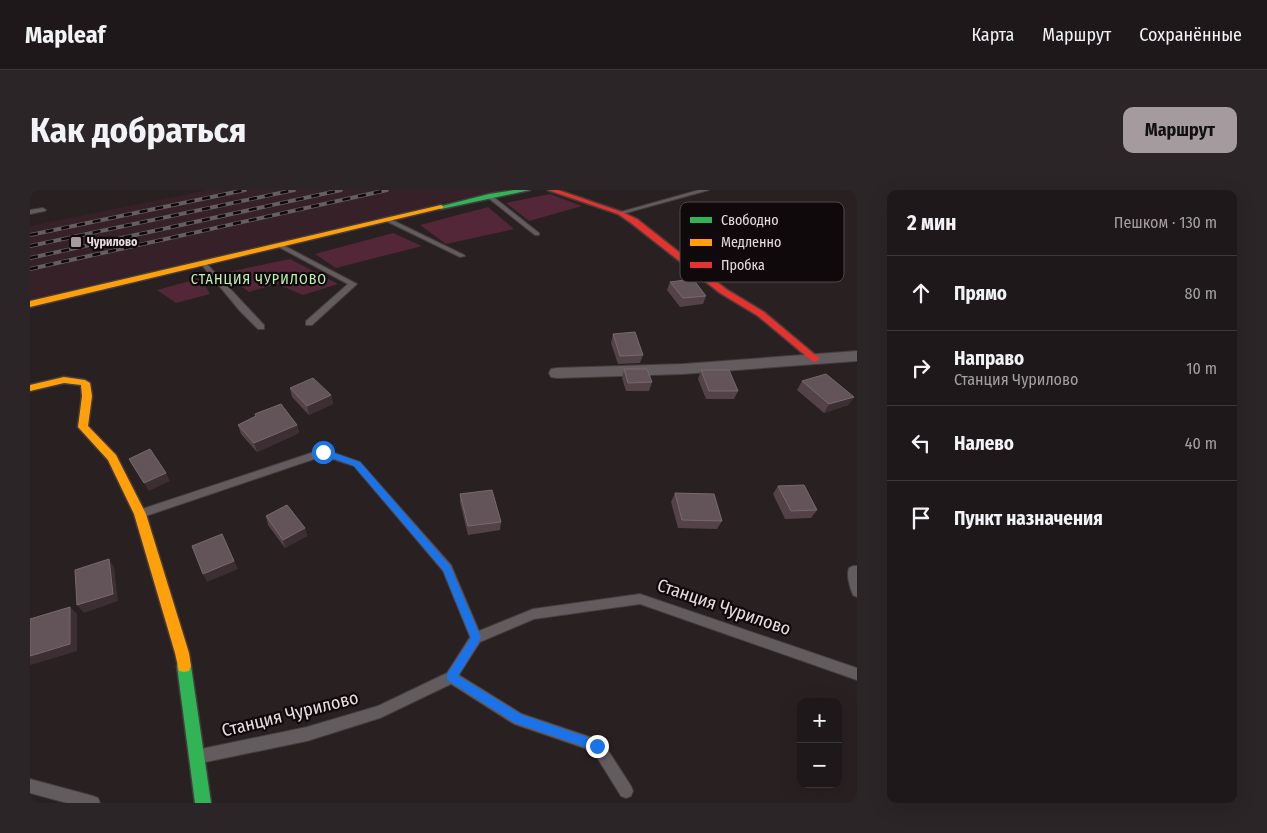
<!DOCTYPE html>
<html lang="ru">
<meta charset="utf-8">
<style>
body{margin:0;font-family:"Fira Sans Condensed",sans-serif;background:#2c2527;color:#f1f3f6}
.controls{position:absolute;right:15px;bottom:15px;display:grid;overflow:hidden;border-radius:10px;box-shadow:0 5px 20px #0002}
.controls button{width:45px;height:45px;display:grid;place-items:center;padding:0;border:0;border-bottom:1px solid #3c3739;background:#1f181a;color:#f1f3f6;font:25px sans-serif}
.stop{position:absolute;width:15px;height:15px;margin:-11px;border:4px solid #1a73e8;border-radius:50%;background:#fff}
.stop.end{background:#1a73e8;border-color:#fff;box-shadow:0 1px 5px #0008}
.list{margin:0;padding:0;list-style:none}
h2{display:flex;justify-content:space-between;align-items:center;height:65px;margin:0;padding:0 20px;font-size:21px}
h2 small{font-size:16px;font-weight:400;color:#a1a0a2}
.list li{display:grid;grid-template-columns:32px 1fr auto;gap:15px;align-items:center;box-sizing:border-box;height:75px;padding:0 20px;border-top:1px solid #3c3739}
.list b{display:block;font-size:19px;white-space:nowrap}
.list p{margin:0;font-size:16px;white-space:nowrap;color:#a1a0a2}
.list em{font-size:16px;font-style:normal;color:#a1a0a2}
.icon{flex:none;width:28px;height:28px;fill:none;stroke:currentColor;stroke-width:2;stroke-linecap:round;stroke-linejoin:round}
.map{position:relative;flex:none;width:827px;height:613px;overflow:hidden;border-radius:10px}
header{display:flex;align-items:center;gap:30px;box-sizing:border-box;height:70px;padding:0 25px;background:#1f181a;border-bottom:1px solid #3c3739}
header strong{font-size:24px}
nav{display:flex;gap:28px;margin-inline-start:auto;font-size:18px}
.intro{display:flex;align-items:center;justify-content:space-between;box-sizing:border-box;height:120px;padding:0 30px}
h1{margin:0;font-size:35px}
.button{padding:12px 22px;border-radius:10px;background:#a59a9e;color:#111;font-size:18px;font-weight:700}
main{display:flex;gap:30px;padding:0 30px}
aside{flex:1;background:#1f181a;border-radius:10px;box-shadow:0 5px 20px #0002}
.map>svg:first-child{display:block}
.built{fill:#362128}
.green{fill:#532738}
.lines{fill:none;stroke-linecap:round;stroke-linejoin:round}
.lane-casing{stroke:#443c3e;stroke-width:2}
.street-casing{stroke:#443c3e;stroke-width:2}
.fast-casing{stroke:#443c3e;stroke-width:3}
.slow-casing{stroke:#443c3e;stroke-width:3}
.jam-casing{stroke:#443c3e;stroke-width:3}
.lane{fill:#635c5e;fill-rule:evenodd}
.street{fill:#635c5e;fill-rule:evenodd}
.fast{fill:#30b455;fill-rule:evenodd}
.slow{fill:#ff9f0a;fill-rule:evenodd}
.jam{fill:#e5322d;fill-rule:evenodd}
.rail-casing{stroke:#655f60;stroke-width:4}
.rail{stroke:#10090b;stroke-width:2.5;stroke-dasharray:8;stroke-linecap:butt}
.wall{fill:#534349}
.shaded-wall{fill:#3c2e33}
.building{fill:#63545a;stroke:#78696f}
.route{fill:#1a73e8}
.poi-dot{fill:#a59a9e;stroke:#10090b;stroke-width:2}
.labels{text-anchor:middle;stroke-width:4.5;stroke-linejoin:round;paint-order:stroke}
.far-poi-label{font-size:12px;font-weight:bold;fill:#e8dce0;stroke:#10090b;text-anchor:start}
.far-neighbourhood-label{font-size:14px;letter-spacing:1px;fill:#c1f3b3;stroke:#10090b}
.near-street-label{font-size:18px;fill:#e8dce0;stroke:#10090b}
.key{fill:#10090b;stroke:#51484b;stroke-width:1}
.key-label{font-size:14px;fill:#e8dce0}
</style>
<header>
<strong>Mapleaf</strong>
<nav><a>Карта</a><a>Маршрут</a><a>Сохранённые</a></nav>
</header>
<div class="intro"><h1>Как добраться</h1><a class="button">Маршрут</a></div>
<main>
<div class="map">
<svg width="827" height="613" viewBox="0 0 827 613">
<rect width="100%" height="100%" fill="#292022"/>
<polygon class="built" points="178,0 469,0 0,109 0,36"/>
<g class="green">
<polygon points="520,4 552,16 499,31 476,13"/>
<polygon points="458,17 484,39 416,54 390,35"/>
<polygon points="363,43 392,56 306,78 285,64"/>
<polygon points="260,69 308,94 273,105 247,94 219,102 193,83"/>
<polygon points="171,88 180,104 146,113 127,100"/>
</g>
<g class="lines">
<g class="lane-casing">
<g id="lane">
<polygon points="669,0 679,0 592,24 587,23"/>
<polygon points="457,5 461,5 509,43 509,45 505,45 457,7"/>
<polygon points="13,18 16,20 15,21 0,24 0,20"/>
<polygon points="358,28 434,65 435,66 430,67 356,31 355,30"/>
<polygon points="247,54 251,54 327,94 282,135 276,135 276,131 318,94 247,56"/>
<polygon points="171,72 175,72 234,135 234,139 228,139 210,121 171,74"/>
<polygon points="293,259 330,272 421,375 449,441 503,419 610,404 827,478 827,490 610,414 504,429 450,452 429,485 492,524 572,551 601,596 603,601 601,606 596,608 591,606 563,561 484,534 421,494 350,528 277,551 171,573 166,571 164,566 166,561 171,559 277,537 348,516 417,483 440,447 413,381 324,276 293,266 110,328 106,327 105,324 106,321"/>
<path d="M823 376H827V407L823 405C820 398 816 385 819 378Z"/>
<polygon points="0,589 63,606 68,608 70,613 37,613 0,603"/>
</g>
</g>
<g class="street-casing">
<polygon id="street" points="827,161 827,171 653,184 527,188 521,187 519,183 521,179 527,178 653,174"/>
</g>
<g class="fast-casing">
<g id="fast">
<polygon points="484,0 500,0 411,19 408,17 459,4"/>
<polygon points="154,470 159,471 161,476 181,613 165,613 147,476 149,471"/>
</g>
</g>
<g class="slow-casing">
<g id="slow">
<polygon points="411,15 413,16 413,18 0,117 0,111"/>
<polygon points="34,187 55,190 60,193 62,206 58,236 86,265 116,324 159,463 161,476 159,481 154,482 149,481 145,463 104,324 78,270 48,237 52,206 51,195 34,193 0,201 0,195"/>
</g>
</g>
<g class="jam-casing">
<polygon id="jam" points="518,0 528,0 592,22 607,29 696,99 734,122 790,169 785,172 782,171 728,126 690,103 601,33 588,24"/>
</g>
<use href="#lane" class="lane"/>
<use href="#street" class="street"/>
<use href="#fast" class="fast"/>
<use href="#slow" class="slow"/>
<use href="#jam" class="jam"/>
<g class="rail-casing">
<g id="rail">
<polyline points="0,45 215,0"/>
<polyline points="0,56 264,0"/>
<polyline points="0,68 311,0"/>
<polyline points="0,79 357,0"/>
</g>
</g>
<use href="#rail" class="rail"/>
</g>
<g class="wall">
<polygon points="640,92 676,106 673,114 650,117 637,100"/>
<polygon points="583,144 613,165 610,173 588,174 581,153"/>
<polygon points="594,179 622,192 619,201 596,201 592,188"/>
<polygon points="671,180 708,201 704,209 676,209 668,189"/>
<polygon points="772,191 824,207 818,215 794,223 767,200"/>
<polygon points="260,198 301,205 303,214 279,225 262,207"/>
<polygon points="225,224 267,235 269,243 227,262 211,244 208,235 226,226"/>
<polygon points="748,296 787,320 781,328 755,329 743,304"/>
<polygon points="645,303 692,331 687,339 648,338 641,312"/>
<polygon points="430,304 471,332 470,340 438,345 430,312"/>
<polygon points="236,326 275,338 277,346 255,358 238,335"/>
</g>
<g class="shaded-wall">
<polygon points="301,205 303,214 279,225 277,216"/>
<polygon points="824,207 818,215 794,223 799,214"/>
<polygon points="267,235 269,243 227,262 224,253"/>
<polygon points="136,283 140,291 119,301 114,293"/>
<polygon points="275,338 277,346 255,358 253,350"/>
<polygon points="192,344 208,379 177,392 173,384"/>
<polygon points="79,369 84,377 88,411 54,423 47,415"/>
<polygon points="40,417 47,424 47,461 1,475 0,474 0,465"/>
</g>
<g class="building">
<polygon points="663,89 676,106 653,108 640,92"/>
<polygon points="605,142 613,165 590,166 583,144"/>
<polygon points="594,179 617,179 622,192 598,193"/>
<polygon points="671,180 699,180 708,201 679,201"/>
<polygon points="796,184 824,207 799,214 772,191"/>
<polygon points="283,188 301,205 277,216 260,198"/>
<polygon points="251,214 267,235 224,253 208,235 226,226 225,224"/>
<polygon points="120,259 136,283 114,293 99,269"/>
<polygon points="774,295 787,320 761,321 748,296"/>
<polygon points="462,300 471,332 438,336 430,304"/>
<polygon points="645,303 684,304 692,331 652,330"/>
<polygon points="257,315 275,338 253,350 236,326"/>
<polygon points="192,344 204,371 173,384 162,356"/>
<polygon points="79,369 83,404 47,415 45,380"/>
<polygon points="40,417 40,454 0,466 0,429"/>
</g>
<polygon class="route" points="293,259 330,272 420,376 451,448 428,486 492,525 571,552 572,556 571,560 567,561 485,533 417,490 417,484 441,448 413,380 324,276 291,264 291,260"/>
<rect class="poi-dot" x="40" y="46" width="12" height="12" rx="2.5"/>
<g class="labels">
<g class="far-poi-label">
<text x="57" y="56">Чурилово</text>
</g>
<g class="far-neighbourhood-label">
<text x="229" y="94">СТАНЦИЯ ЧУРИЛОВО</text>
</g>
<g class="near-street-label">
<text transform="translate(694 417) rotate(19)" y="6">Станция Чурилово</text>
<text transform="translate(260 524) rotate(-14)" y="6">Станция Чурилово</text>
</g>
</g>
<rect x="650" y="12" width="164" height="80" rx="8" class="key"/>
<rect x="660" y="27" width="22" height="6" fill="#30b455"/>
<rect x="660" y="49" width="22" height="7" fill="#ff9f0a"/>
<rect x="660" y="72" width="22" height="6" fill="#e5322d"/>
<g class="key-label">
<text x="691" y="35">Свободно</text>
<text x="691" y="57">Медленно</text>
<text x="691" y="80">Пробка</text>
</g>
</svg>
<div class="controls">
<button>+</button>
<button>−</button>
</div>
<div class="stop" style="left:293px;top:262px"></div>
<div class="stop end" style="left:567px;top:556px"></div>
</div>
<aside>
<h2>2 мин<small>Пешком · 130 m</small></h2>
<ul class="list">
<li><svg class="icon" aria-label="ahead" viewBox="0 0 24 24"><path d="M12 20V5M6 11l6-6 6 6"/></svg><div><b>Прямо</b></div><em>80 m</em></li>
<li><svg class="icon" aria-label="right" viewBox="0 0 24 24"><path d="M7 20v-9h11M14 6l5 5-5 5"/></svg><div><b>Направо</b><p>Станция Чурилово</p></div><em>10 m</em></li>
<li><svg class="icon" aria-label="left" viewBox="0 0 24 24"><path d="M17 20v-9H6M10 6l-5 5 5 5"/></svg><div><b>Налево</b></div><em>40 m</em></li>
<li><svg class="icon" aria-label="arrive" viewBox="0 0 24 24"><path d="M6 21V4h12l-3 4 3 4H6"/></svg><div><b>Пункт назначения</b></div></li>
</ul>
</aside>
</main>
